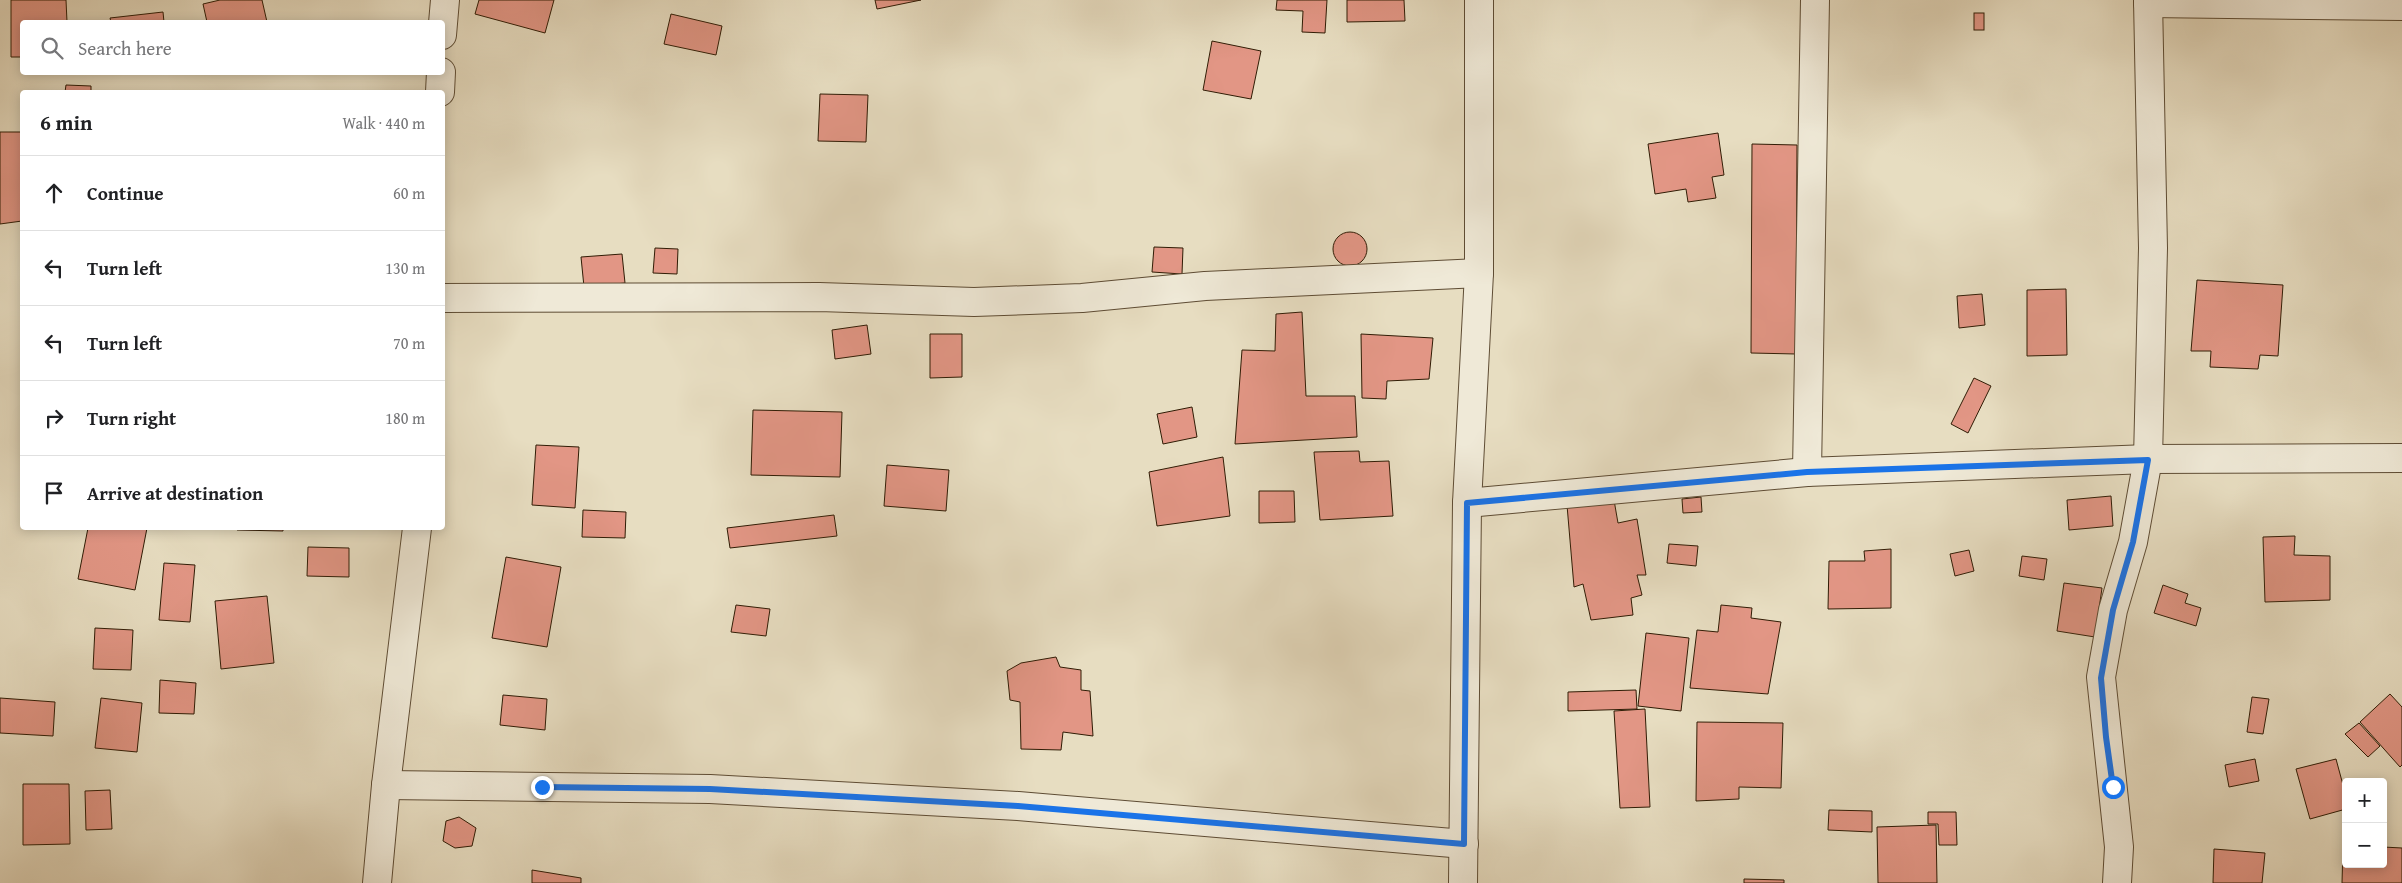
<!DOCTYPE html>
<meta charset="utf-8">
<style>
body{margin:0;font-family:"Gentium Book Plus",serif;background:#f2f2f2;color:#202124}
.controls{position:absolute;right:15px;bottom:15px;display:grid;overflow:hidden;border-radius:5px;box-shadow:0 2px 12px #0003}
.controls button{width:45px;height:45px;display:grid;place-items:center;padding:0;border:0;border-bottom:1px solid #e0e0e0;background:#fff;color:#202124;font:25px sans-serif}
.stop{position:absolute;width:15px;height:15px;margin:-11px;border:4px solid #1a73e8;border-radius:50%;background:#fff}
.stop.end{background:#1a73e8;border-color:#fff;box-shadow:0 1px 5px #0008}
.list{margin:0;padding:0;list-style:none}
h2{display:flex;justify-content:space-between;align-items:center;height:65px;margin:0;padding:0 20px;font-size:21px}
h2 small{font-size:16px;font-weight:400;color:#757577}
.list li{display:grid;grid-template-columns:32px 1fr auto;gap:15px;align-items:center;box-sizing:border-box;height:75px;padding:0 20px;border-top:1px solid #e0e0e0}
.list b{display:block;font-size:19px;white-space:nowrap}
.list em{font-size:16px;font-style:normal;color:#757577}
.icon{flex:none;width:28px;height:28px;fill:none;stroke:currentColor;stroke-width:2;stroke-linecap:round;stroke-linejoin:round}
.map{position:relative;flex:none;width:2402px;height:883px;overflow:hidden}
.search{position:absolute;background:#fff;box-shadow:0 2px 12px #0003;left:20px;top:20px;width:425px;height:55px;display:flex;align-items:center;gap:12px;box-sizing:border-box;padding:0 18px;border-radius:5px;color:#757577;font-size:19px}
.panel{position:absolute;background:#fff;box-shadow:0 2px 12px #0003;left:20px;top:90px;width:425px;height:440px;border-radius:5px}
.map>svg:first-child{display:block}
.building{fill:#e29685;stroke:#301c05}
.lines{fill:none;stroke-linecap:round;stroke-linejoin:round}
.street-casing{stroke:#5e4c34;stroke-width:30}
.street{stroke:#efe9d7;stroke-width:28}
.route{stroke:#1a73e8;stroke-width:6}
</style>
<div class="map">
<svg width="2402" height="883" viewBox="0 0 2402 883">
<rect width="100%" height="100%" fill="#e7ddc1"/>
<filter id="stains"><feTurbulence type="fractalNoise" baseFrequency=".004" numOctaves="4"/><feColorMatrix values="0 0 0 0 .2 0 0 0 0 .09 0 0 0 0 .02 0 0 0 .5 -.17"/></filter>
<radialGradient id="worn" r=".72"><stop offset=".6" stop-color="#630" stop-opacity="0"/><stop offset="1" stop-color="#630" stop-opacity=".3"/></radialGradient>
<g class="building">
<polygon points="11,0 66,0 67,22 22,22 22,57 11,57"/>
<polygon points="220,0 262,0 267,22 207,22 203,4"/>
<polygon points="479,0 554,0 545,33 475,14"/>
<polygon points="875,0 921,0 877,9"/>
<polygon points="1277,0 1327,0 1325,33 1302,32 1303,11 1276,10"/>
<polygon points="1347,0 1404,0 1405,21 1347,22"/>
<polygon points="163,12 164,22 111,22 110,18"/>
<rect x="1974" y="13" width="10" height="17"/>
<polygon points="671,14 722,26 716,55 664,44"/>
<polygon points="1212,41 1261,51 1251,99 1203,90"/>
<polygon points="66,85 91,86 91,92 65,92"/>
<polygon points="820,94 868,95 866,142 818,141"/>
<polygon points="0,132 22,132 22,221 0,224"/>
<polygon points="1718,133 1724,175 1712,177 1716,198 1688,202 1686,189 1655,194 1648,144"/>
<polygon points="1752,144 1797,145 1796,354 1751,353"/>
<circle cx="1350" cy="249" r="17"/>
<polygon points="1154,247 1183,248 1182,274 1152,272"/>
<polygon points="655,248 678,249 677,274 653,273"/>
<polygon points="622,254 625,283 584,287 581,257"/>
<polygon points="2197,280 2283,285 2278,356 2260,355 2258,369 2210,367 2211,351 2191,351"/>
<polygon points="2066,289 2067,355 2027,356 2027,290"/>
<polygon points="1982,294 1985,325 1959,328 1957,296"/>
<polygon points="1302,312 1306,396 1355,396 1357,437 1235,444 1242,350 1275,351 1276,314"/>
<polygon points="867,325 871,354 835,359 832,330"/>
<polygon points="930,334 962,334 962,377 930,378"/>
<polygon points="1361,334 1433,338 1429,379 1387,381 1386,399 1362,398"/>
<polygon points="1974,378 1991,386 1968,433 1951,424"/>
<polygon points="1192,407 1197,437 1163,444 1157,414"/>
<polygon points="753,410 842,412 840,477 751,475"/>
<polygon points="536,445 579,447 575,508 532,505"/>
<polygon points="1359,451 1360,462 1389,461 1393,516 1320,520 1314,452"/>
<polygon points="1223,457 1230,516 1157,526 1149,472"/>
<polygon points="887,465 949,470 946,511 884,506"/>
<polygon points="1259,491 1294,491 1295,522 1259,523"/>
<polygon points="2111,496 2113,526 2069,530 2067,500"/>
<polygon points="1701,497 1702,512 1683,513 1682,499"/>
<polygon points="1614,500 1618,523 1637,519 1646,575 1637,575 1642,595 1631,598 1633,615 1591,620 1583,584 1574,587 1567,505"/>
<polygon points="583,510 626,512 625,538 582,537"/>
<polygon points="834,515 837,536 730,548 727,528"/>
<polygon points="88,528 147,528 135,590 78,579"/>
<polygon points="237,528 283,528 283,531 237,530"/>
<polygon points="2295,536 2294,555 2330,556 2330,600 2265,602 2263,537"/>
<polygon points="1669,544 1698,546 1696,566 1667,563"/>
<polygon points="308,547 349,548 349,577 307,576"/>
<polygon points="1891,549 1891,608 1828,609 1829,561 1865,561 1864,551"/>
<polygon points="1969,550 1974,571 1955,576 1950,554"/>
<polygon points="2022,556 2047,559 2044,580 2019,576"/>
<polygon points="506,557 561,567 547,647 492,638"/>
<polygon points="164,563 195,565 190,622 159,620"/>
<polygon points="2064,583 2102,588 2095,637 2057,631"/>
<polygon points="2163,585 2188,594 2185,603 2201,608 2196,626 2154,613"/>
<polygon points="267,596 274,663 221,669 215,601"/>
<polygon points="736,605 770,609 766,636 731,632"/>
<polygon points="1721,605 1752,608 1751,618 1781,622 1768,694 1690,688 1697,630 1718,632"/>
<polygon points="95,628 133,630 131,670 93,669"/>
<polygon points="1646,633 1689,638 1681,711 1638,706"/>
<polygon points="1056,657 1060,667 1081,670 1081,690 1090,691 1093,736 1063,732 1061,750 1021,749 1020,702 1010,700 1007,671 1021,663"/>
<polygon points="160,680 196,683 194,714 159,713"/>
<polygon points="1636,690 1637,709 1568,711 1568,692"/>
<polygon points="2390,694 2402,707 2402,765 2400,767 2360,722"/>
<polygon points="503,695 547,699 545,730 500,725"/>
<polygon points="2252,697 2269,699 2263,734 2247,732"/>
<polygon points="0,698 55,702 53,736 0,733"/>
<polygon points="101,698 142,703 137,752 95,748"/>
<polygon points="1645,709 1650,807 1620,808 1614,711"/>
<polygon points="1697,722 1783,723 1781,788 1739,787 1739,799 1696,801"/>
<polygon points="2359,723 2380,746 2368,757 2345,734"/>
<polygon points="2255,759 2259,781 2229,787 2225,765"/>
<polygon points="2336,759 2346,796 2346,809 2310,819 2296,769"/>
<polygon points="23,784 69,784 70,844 23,845"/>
<polygon points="110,790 112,829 86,830 85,791"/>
<polygon points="1829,810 1872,811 1872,832 1828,830"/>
<polygon points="1928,812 1956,812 1957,845 1939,845 1938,824 1928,824"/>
<polygon points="459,817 476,828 472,846 455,848 443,841 446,821"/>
<polygon points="1936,825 1937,883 1878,883 1877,827"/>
<polygon points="2343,846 2346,846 2346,864 2383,864 2383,847 2402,848 2402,883 2342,883"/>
<polygon points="2214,849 2265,853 2262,883 2213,883"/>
<polygon points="532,870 581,878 581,883 532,883"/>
<polygon points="1744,879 1784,880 1784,883 1744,883"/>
</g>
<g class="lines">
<g class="street-casing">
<g id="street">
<polyline points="2148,3 2402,6"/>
<polyline points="442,35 445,0"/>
<polyline points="440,92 441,72"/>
<polyline points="442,298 819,297 974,302 1082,298 1205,286 1479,273"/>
<polyline points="1807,472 1815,0"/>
<polyline points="1467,503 1807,472 2148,459 2402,458"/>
<polyline points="386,785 710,789 1018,806 1464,844"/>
<polyline points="377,883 386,785 417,528"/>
<polyline points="1463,883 1467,503 1479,273 1479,0"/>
<polyline points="2117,883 2119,847 2101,677 2113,610 2133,542 2148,459 2153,248 2148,0"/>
</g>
</g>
<use href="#street" class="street"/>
</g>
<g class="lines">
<polyline class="route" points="542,787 710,789 1018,806 1464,844 1467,503 1807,472 2148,460 2133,542 2113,610 2101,678 2106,737 2113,787"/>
</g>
<rect width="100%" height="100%" filter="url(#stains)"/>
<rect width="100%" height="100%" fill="url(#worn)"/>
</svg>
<div class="controls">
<button>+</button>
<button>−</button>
</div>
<div class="stop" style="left:2113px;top:787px"></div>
<div class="stop end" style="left:542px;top:787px"></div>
<div class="search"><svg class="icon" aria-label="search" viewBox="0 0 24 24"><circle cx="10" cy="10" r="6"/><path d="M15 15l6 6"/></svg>Search here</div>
<section class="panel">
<h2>6 min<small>Walk · 440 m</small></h2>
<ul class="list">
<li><svg class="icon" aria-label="ahead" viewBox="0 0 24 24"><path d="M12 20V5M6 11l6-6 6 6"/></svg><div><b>Continue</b></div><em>60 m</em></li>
<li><svg class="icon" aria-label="left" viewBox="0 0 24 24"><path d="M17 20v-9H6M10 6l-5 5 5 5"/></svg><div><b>Turn left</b></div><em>130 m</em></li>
<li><svg class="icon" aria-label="left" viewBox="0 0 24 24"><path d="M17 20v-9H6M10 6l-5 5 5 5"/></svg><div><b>Turn left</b></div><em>70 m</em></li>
<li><svg class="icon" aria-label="right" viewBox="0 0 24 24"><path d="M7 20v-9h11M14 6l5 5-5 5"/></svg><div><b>Turn right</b></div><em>180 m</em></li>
<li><svg class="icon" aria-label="arrive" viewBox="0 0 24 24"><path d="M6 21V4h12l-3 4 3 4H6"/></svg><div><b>Arrive at destination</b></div></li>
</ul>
</section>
</div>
